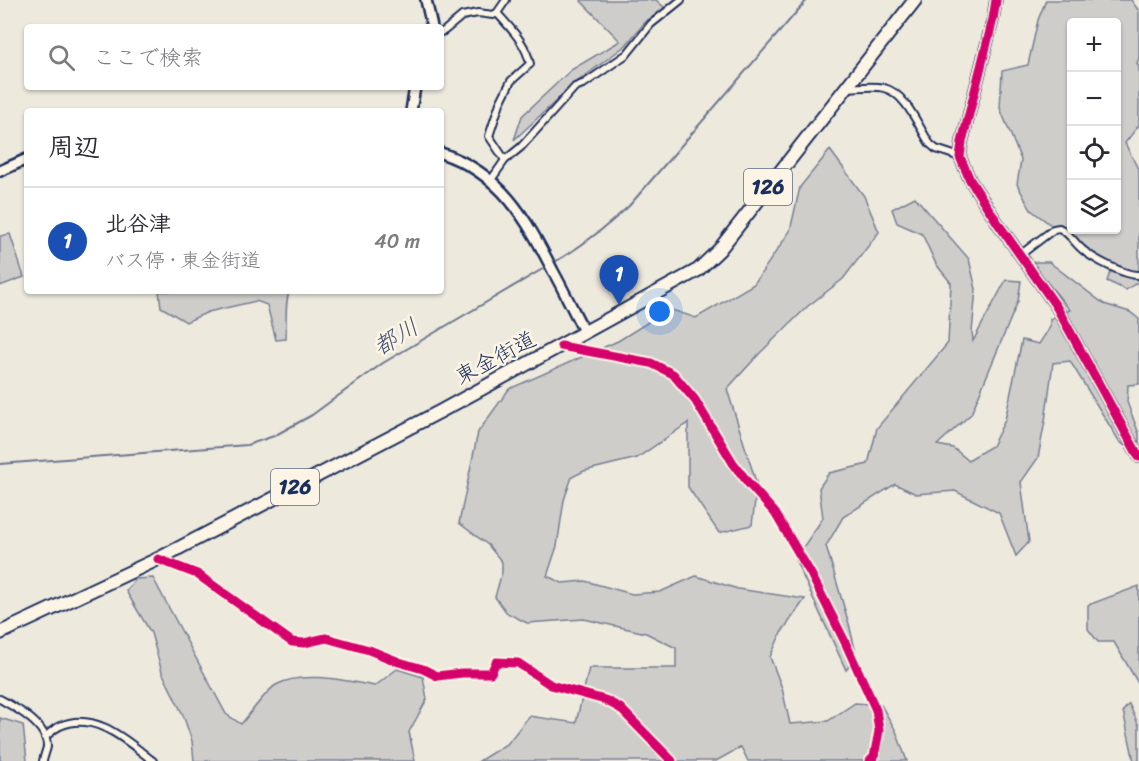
<!DOCTYPE html>
<html lang="ja">
<meta charset="utf-8">
<style>
body{margin:0;font-family:Sriracha,"Klee One",sans-serif;background:#f2f2f3;color:#2b2b33}
.controls{position:absolute;right:18px;top:18px;display:grid;overflow:hidden;border-radius:6px;box-shadow:0 2px 4px #0004}
.controls button{width:54px;height:54px;display:grid;place-items:center;padding:0;border:0;border-bottom:2px solid #e1e1e2;background:#fff;color:#2b2b33;font:30px sans-serif}
.you{position:absolute;left:660px;top:312px;width:21px;height:21px;margin:-15px;border:4px solid #fff;border-radius:50%;background:#1a73e8;box-shadow:0 0 0 9px #1a73e833}
.badge{display:grid;place-items:center;width:39px;height:39px;border-radius:50%;background:#d93025;color:#fff;font-size:20px;font-weight:700}
.pin{position:absolute;translate:-50% -50px;filter:drop-shadow(0 2px 3px #0008)}
.pin::after{content:'';position:absolute;top:32px;width:21px;height:18px;background:inherit;clip-path:polygon(0 0,100% 0,50% 100%)}
.list{margin:0;padding:0;list-style:none}
h2{display:flex;justify-content:space-between;align-items:center;height:78px;margin:0;padding:0 24px;font-size:26px}
h2 small{font-size:20px;font-weight:400;color:#7c7c81}
.list li{display:grid;grid-template-columns:39px 1fr auto;gap:18px;align-items:center;box-sizing:border-box;height:108px;padding:0 24px;border-top:2px solid #e1e1e2}
.list b{display:block;font-size:22px;white-space:nowrap}
.list p{margin:0;font-size:20px;white-space:nowrap;color:#7c7c81}
.list em{font-size:20px;font-style:normal;color:#7c7c81}
.icon{flex:none;width:33px;height:33px;fill:none;stroke:currentColor;stroke-width:2;stroke-linecap:round;stroke-linejoin:round}
.map{position:relative;flex:none;width:1139px;height:761px;overflow:hidden}
.search{position:absolute;background:#fff;box-shadow:0 2px 4px #0004;left:24px;top:24px;width:420px;height:66px;display:flex;align-items:center;gap:15px;box-sizing:border-box;padding:0 21px;border-radius:6px;color:#7c7c81;font-size:22px}
.panel{position:absolute;background:#fff;box-shadow:0 2px 4px #0004;left:24px;top:108px;width:420px;height:186px;border-radius:6px}
.map>svg:first-child{display:block}
.green{fill:#cfcdca;stroke:#757e94;stroke-width:1.5;fill-rule:evenodd}
.lines{fill:none;stroke-linecap:round;stroke-linejoin:round}
.stream{stroke:#6c778f;stroke-width:2}
.street-casing{stroke:#1b2f5e;stroke-width:10}
.secondary-casing{stroke:#1b2f5e;stroke-width:14}
.highway-casing{stroke:#1b2f5e;stroke-width:16}
.street{stroke:#fcf5e5;stroke-width:6}
.secondary{stroke:#fcf5e5;stroke-width:9}
.highway{stroke:#fcf5e5;stroke-width:12}
.cycleway-casing{stroke:#fcf5e5;stroke-width:13}
.cycleway{stroke:#d6006c;stroke-width:9}
.labels{text-anchor:middle;stroke-width:5;stroke-linejoin:round;paint-order:stroke}
.shield{fill:#fcf5e5;stroke:#5e6a86;stroke-width:1.5}
.shield-label{font-size:21px;font-weight:bold;fill:#1b2f5e}
.street-label{font-size:22px;fill:#1b2f5e;stroke:#fcf5e5}
.water-label{font-size:24px;font-style:italic;fill:#445376;stroke:#fcf5e5}
</style>
<div class="map">
<svg width="1139" height="761" viewBox="0 0 1139 761">
<rect width="100%" height="100%" fill="#eee9dd"/>
<filter id="ink" filterUnits="userSpaceOnUse"><feTurbulence type="fractalNoise" baseFrequency=".0167" numOctaves="2"/><feDisplacementMap in="SourceGraphic" scale="12" xChannelSelector="R" yChannelSelector="G"/><feConvolveMatrix kernelMatrix="1 2 1 2 8 2 1 2 1" color-interpolation-filters="sRGB"/></filter>
<g filter="url(#ink)">
<g class="green">
<polygon points="582,0 656,0 666,9 646,21 626,45 573,85 514,140 522,116 571,70 620,41 581,1"/>
<path d="M1046 0H1131L1139 11V58L1137 63 1139 68V125L1125 143 1139 171V281L1126 290 1107 281 1111 270 1031 210 1017 184 1021 160 1000 108 1002 71 1028 65 1038 20ZM1072 22H1116V230H1072Z"/>
<polygon points="830,150 864,196 879,232 843,279 808,306 760,353 727,389 757,485 752,525 719,533 688,487 688,423 637,458 584,471 572,477 564,500 557,546 547,576 562,583 585,581 632,594 660,592 696,576 738,589 805,599 781,633 770,657 782,688 790,724 828,721 855,703 881,705 896,731 907,761 748,761 741,747 716,761 479,761 508,743 529,716 576,723 589,668 676,668 676,648 646,633 584,619 527,623 507,613 495,597 502,572 502,562 488,545 459,523 478,432 509,389 618,341 669,309 696,318 754,284 790,231 800,187"/>
<polygon points="915,197 969,259 976,289 972,332 973,341 1006,280 1021,281 1018,301 971,414 937,445 953,448 968,460 992,446 1005,420 1022,340 1039,344 1050,327 1050,319 1070,310 1030,262 1049,262 1104,304 1130,312 1139,319 1139,384 1128,385 1127,402 1139,434 1139,458 1119,441 1070,361 1053,363 1045,421 1038,458 1021,482 1029,542 1016,556 999,513 955,491 916,494 895,484 843,517 826,546 849,624 857,657 846,670 795,559 823,518 819,488 829,473 868,464 877,428 948,343 951,283 936,264 922,234 897,223 892,209"/>
<polygon points="10,234 24,277 0,286 0,236"/>
<path d="M159 291H290C284 301 287 326 286 339L276 340 267 305 256 301 208 312 186 322 161 307Z"/>
<path d="M153 578 226 714 241 724C250 714 266 691 276 685 302 670 347 681 375 686L397 669 423 677 427 699 409 732 415 761H194L192 741 183 715 162 672 151 633 126 591 136 579Z"/>
<polygon points="1139,586 1139,685 1114,642 1098,642 1088,629 1088,605"/>
<polygon points="1129,704 1139,726 1139,761 1134,761 1123,711"/>
<polygon points="0,718 23,725 27,761 0,761"/>
</g>
<g class="lines">
<g class="stream">
<path d="M551 264C580 248 605 228 629 206L807 0"/>
<polyline points="0,464 247,445 274,436 312,415 383,363 546,267"/>
</g>
<g class="street-casing">
<g id="street">
<path d="M497 13C511 29 526 43 530 64L511 81 500 103 489 136 505 160"/>
<polyline points="441,32 444,31 462,16 478,13 493,15 497,13 506,0"/>
<path d="M846 88C858 88 872 85 884 88 906 93 918 126 930 144L936 149 960 157"/>
<polyline points="491,180 505,160 521,147 575,87 585,83 627,54 651,24 681,0"/>
<path d="M1020 255 1054 229 1059 228C1069 232 1074 243 1083 250 1093 259 1126 276 1139 275"/>
<polyline points="562,346 651,363 673,374 695,400 733,463 749,484 775,513 811,574 845,642 876,710 879,731 874,757 870,761"/>
<polyline points="159,559 197,574 292,642 304,643 326,638 369,650 399,662 423,669 437,676 462,673 491,673 496,662 518,663 551,685 605,700 620,708 672,761"/>
<path d="M0 699C16 708 48 725 47 747 46 751 44 756 43 761"/>
<path d="M45 737C50 733 55 728 60 726 95 710 128 742 153 761"/>
</g>
</g>
<g class="secondary-casing">
<g id="secondary">
<polyline points="426,0 432,27"/>
<polyline points="996,0 993,19 962,142 960,157 970,180 999,225 1056,306 1139,457"/>
<polyline points="411,111 415,87"/>
<path d="M441 153C501 173 526 218 553 271 564 291 574 312 585 333"/>
<polyline points="0,171 27,159"/>
</g>
</g>
<g class="highway-casing">
<polyline id="highway" points="0,633 158,559 441,411 698,270 719,250 915,0"/>
</g>
<use href="#street" class="street"/>
<use href="#secondary" class="secondary"/>
<use href="#highway" class="highway"/>
<g class="cycleway-casing">
<g id="cycleway">
<polyline points="996,0 993,19 962,142 960,157 970,180 999,225 1056,306 1139,457"/>
<polyline points="561,346 651,363 673,374 695,400 733,463 749,484 775,513 811,574 845,642 876,710 879,731 874,757 870,761"/>
<polyline points="158,559 197,574 292,642 304,643 326,638 369,650 399,662 423,669 437,676 462,673 491,673 496,662 518,663 551,685 605,700 620,708 672,761"/>
</g>
</g>
<use href="#cycleway" class="cycleway"/>
</g>
</g>
<g class="labels">
<g class="shield">
<rect x="744" y="169" width="48" height="36" rx="4.5"/>
<rect x="271" y="469" width="48" height="36" rx="4.5"/>
</g>
<g class="shield-label">
<text x="768" y="194">126</text>
<text x="295" y="494">126</text>
</g>
<g class="street-label">
<text transform="translate(495 357) rotate(-28)" y="8">東金街道</text>
</g>
<g class="water-label">
<text transform="translate(396 337) rotate(-31)" y="8">都川</text>
</g>
</g>
</svg>
<div class="controls">
<button>+</button>
<button>−</button>
<button><svg class="icon" aria-label="locate" viewBox="0 0 24 24"><circle cx="12" cy="12" r="6"/><path d="M12 2v4M12 18v4M2 12h4M18 12h4"/></svg></button>
<button><svg class="icon" aria-label="layers" viewBox="0 0 24 24"><path d="M12 4l9 5-9 5-9-5zM3 14l9 5 9-5"/></svg></button>
</div>
<div class="you"></div>
<div class="pin badge" style="left:619px;top:305px;background:#1a4fb4">1</div>
<div class="search"><svg class="icon" aria-label="search" viewBox="0 0 24 24"><circle cx="10" cy="10" r="6"/><path d="M15 15l6 6"/></svg>ここで検索</div>
<section class="panel">
<h2>周辺<small></small></h2>
<ul class="list">
<li><span class="badge" style="background:#1a4fb4">1</span><div><b>北谷津</b><p>バス停 · 東金街道</p></div><em>40 m</em></li>
</ul>
</section>
</div>
